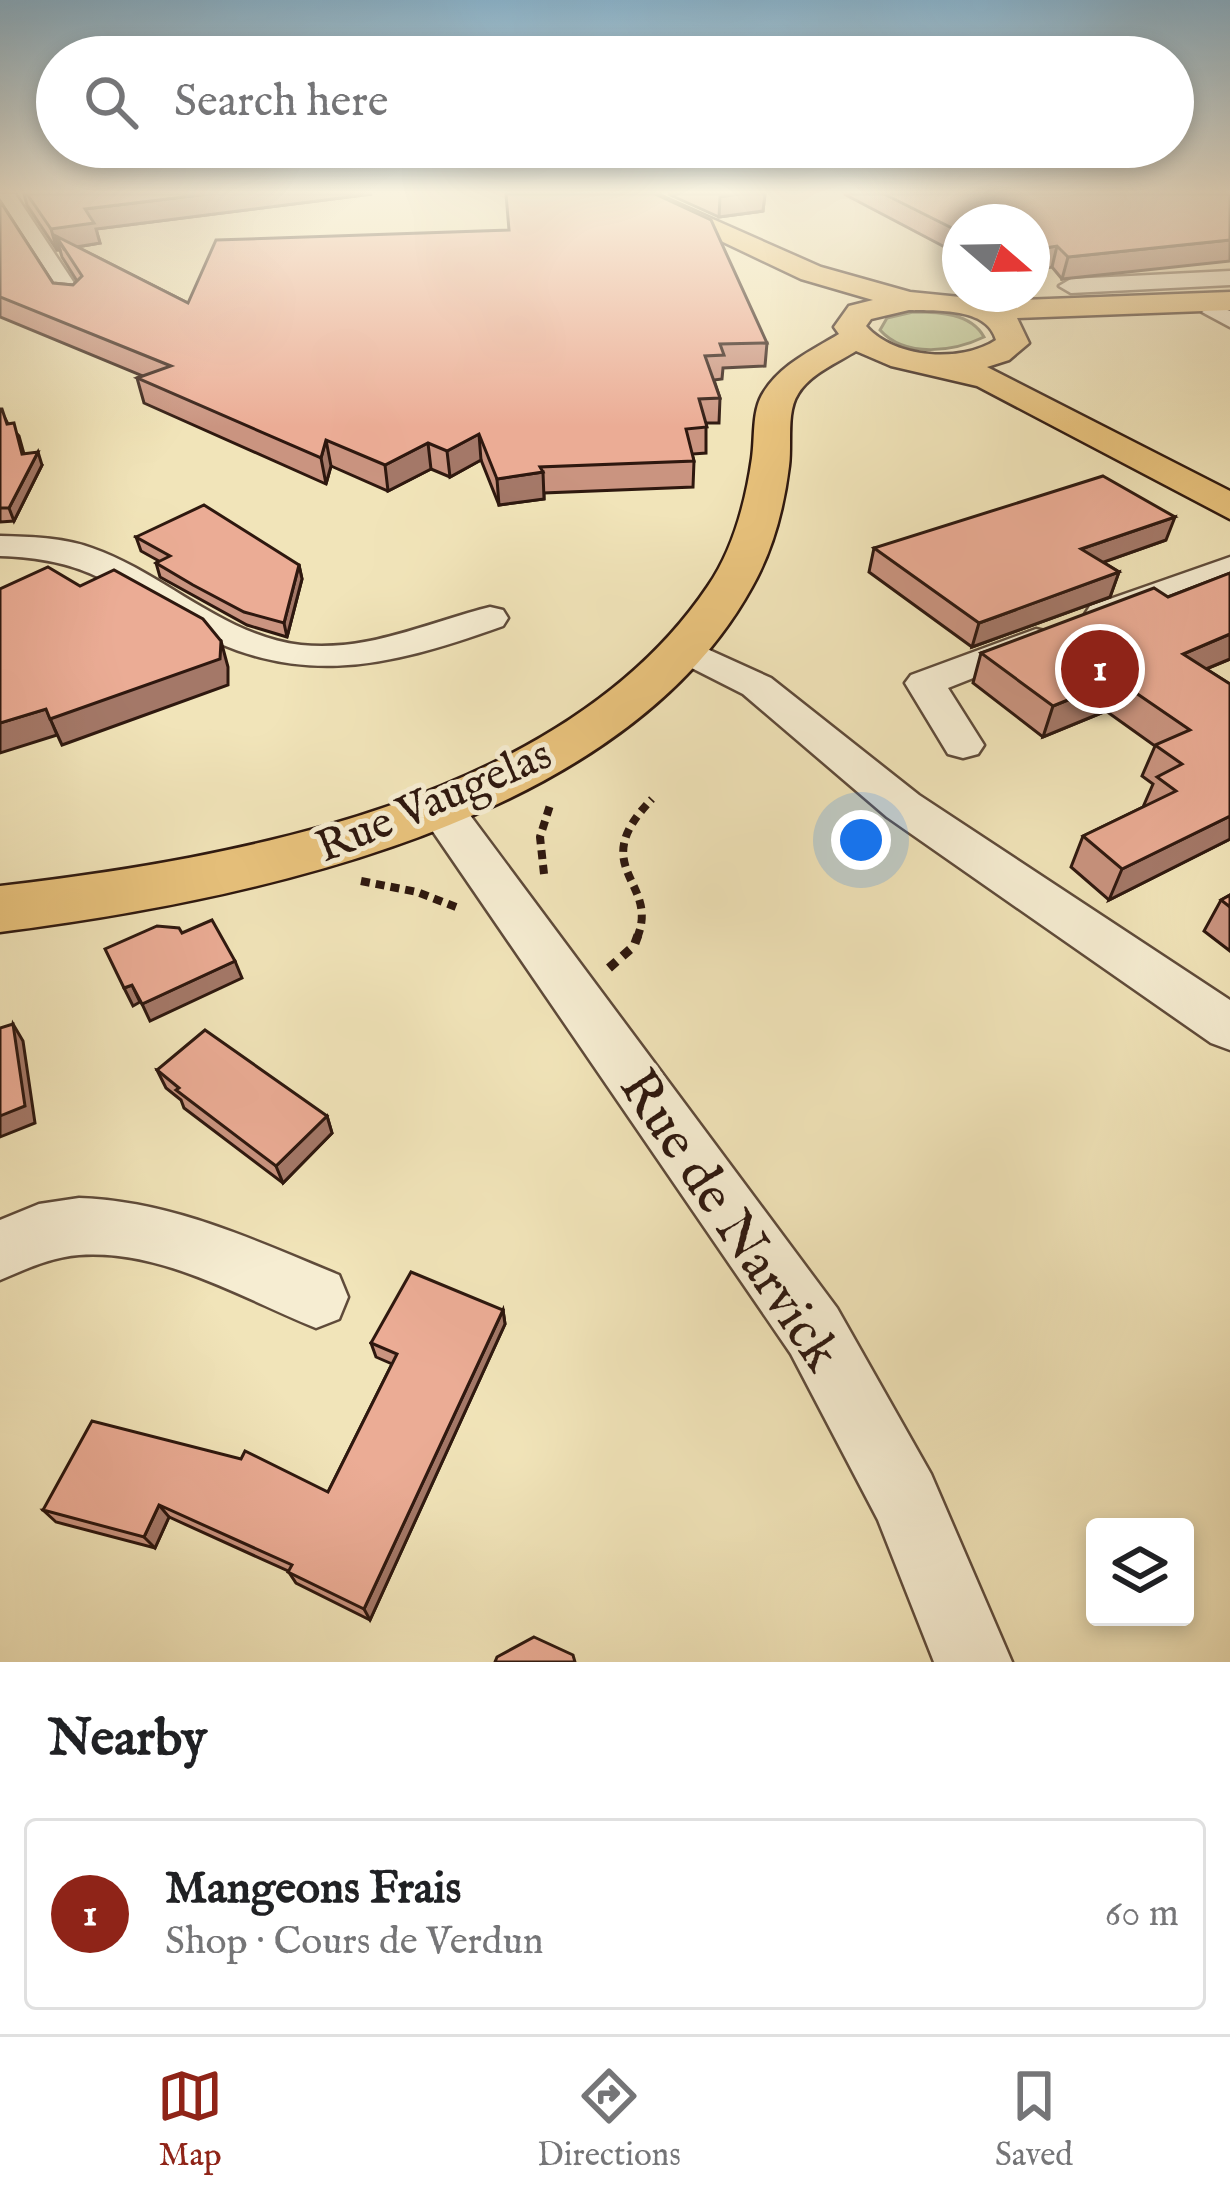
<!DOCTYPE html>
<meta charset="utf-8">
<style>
body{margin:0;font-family:"IM FELL English",serif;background:#f2f2f2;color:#202124}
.controls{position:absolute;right:36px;bottom:36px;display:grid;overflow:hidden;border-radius:12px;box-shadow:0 6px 18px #0003}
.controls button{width:108px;height:108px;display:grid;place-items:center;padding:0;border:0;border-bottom:3px solid #e0e0e0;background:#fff;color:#202124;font:60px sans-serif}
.compass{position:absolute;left:942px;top:204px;width:108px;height:108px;border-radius:50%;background:#fff;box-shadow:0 6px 18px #0003;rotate:110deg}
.you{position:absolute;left:861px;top:840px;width:42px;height:42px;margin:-30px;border:9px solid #fff;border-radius:50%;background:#1a73e8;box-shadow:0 0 0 18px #1a73e833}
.badge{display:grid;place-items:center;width:78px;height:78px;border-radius:50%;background:#8f2418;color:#fff;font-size:39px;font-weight:700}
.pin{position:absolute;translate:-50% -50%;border:6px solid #fff;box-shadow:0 3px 12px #0006}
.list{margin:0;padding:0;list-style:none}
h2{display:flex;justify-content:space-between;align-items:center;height:156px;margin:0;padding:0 48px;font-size:51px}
h2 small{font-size:39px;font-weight:400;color:#757577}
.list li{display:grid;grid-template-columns:78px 1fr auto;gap:36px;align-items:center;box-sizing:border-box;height:192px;margin:0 24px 24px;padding:0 24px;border:3px solid #e0e0e0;border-radius:12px}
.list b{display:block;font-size:45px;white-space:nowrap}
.list p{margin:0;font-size:39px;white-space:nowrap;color:#757577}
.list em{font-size:39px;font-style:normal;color:#757577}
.icon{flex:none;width:66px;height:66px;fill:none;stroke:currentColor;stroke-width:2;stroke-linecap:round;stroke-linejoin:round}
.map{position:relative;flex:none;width:1230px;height:1662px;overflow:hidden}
.search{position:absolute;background:#fff;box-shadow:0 6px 18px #0003;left:36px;right:36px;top:36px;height:132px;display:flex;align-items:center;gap:30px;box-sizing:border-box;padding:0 42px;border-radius:66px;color:#757577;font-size:45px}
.sheet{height:372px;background:#fff}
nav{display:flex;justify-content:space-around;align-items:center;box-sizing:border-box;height:168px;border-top:3px solid #e0e0e0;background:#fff;font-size:33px;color:#757577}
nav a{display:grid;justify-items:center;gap:6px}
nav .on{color:#8f2418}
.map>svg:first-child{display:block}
.green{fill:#b9c490;stroke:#746e50;stroke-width:3}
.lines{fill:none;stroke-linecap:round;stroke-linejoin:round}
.minor-casing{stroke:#5f4b3a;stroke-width:5}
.major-casing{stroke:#2e180f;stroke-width:5}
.path-far1{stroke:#2e180f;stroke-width:8;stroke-dasharray:9 6;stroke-linecap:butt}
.path{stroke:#2e180f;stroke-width:9;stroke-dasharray:10 8;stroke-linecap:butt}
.minor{fill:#f6edd2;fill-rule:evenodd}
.major{fill:#e8c27c;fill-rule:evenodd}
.wall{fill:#ca9480;stroke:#2e180f;stroke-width:3}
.shaded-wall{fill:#a47868;stroke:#2e180f;stroke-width:3}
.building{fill:#ebac95;stroke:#2e180f;stroke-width:3}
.labels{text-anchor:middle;stroke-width:10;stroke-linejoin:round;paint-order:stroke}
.street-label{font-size:45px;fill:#2e180f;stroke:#f6edd2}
.near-street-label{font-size:54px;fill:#2e180f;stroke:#f6edd2}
</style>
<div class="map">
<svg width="1230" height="1662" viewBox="0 0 1230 1662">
<rect width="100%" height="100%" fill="#f1e4b9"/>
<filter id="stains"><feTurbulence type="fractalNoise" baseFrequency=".00167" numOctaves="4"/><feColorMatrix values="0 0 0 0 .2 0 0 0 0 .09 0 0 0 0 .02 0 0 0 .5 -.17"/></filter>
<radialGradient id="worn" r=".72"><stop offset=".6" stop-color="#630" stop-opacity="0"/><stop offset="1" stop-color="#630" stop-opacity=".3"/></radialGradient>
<path class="green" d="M913 312C939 312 971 313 984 337 955 351 906 359 880 330L887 318Z"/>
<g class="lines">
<g class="minor-casing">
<g id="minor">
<polygon points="0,194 15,194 84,298 80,303 64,303 0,202"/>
<polygon points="1230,271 1230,285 1071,293 1059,286 1071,279"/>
<polygon points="1214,305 1230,311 1230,327 1202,312"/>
<path d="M0 536C31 537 62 537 92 548 164 573 223 636 301 645 368 652 426 623 490 607L503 610 508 618 503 626C383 669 293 690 177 622 108 582 84 559 0 556Z"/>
<polygon points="1230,557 1230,579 1103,625 1090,622 1085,614 1090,606"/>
<polygon points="1036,629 1049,632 1055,640 1049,648 948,688 984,745 978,754 963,758 948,754 905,683 911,675"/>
<polygon points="685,639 771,678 919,795 1230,1000 1230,1050 1211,1043 887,817 743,694 672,658 666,650 672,642"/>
<polygon points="439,791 455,795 837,1308 931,1474 1012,1662 934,1662 878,1520 791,1354 423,817 417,806 423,795"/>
<path d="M79 1198C172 1201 254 1240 339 1275L348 1297 339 1319 316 1328C242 1298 162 1249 79 1255 51 1257 26 1269 0 1280V1220L39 1204Z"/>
</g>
</g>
<g class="major-casing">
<path id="major" d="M622 194H656L821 267 910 292 1000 301 1230 292V310L1017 318 1029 343 1009 360 987 367 1230 491V519L977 386 891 366 856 351C837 363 810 374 798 394 786 412 792 444 789 466 784 507 773 550 752 587 622 824 246 901 0 932V886C238 858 564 800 708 586 733 550 746 500 752 458 755 438 752 413 762 395 779 365 811 351 839 334L834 327 849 306 873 300 801 279ZM909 310C937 311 987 307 996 340 961 363 895 359 866 326L871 319Z"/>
</g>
<g class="path-far1">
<polyline points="544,874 540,837 551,802"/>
<polyline points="361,881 417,892 456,907"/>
<path d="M637 938C661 881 584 869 652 799"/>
</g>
<polyline class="path" points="609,968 634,946 638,935"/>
<use href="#minor" class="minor"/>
<use href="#major" class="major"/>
</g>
<g class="wall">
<polygon points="24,194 372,194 96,229 100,243 77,247 188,303 767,343 765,366 723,368 722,379 714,380 720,398 719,423 706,423 706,453 692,454 694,461 693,487 544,493 544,499 499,505 481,460 450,477 431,469 388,491 331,466 326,484 144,403 137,378 143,376 0,317 0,201 53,283 73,285 77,281 62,257 60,250 57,250 27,205"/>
<polygon points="668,194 765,194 763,211 719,217"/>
<polygon points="844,194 1230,194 1062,279 1052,267 960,222 960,255"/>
<polygon points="0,409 8,424 19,436 24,454 42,465 14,521 0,522"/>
<polygon points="136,537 299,565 302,579 287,637 247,625 160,577 156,563 159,561 141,551"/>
<polygon points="1166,540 1103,562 1119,572 1110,597 972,647 869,572 874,548"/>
<polygon points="1230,573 1230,659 1206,669 1230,684 1230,839 1109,900 1071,867 1083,836 1143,807 1153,784 1142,776 1155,746 1106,711 1043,737 973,683 981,653 1168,597"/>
<polygon points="1230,895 1230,951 1204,931 1221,900"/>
<polygon points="157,1070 327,1116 332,1133 283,1183 184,1108 181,1100 166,1088"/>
<polygon points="503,1310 505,1324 370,1620 296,1583 288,1571 169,1517 155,1548 56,1522 43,1510 328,1492 392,1364 376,1357 371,1343"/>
</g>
<g class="shaded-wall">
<polygon points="208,194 372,194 96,229 100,243 64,249 56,236 60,250 57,250 51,229 85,209"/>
<polygon points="740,194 765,194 763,211 719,217 720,197"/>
<polygon points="1230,240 1230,261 1062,279 1068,257"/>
<polygon points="1057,246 1052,267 1032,271 1032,250"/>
<polygon points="479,434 481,460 450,477 447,451"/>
<polygon points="326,440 331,466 326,484 321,458"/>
<polygon points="428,443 431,469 388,491 385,465"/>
<polygon points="38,452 42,465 14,521 9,508"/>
<polygon points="543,472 544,499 499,505 497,479"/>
<polygon points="1175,517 1166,540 1073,573 1081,549"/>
<polygon points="299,565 302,579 287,637 284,623"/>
<polygon points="1119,572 1110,597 972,647 979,623"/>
<polygon points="1230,634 1230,659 1170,684 1183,654"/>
<polygon points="221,641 228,667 228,685 62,745 50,719"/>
<polygon points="1117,680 1106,711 1043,737 1053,706"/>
<polygon points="46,709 57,735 0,753 0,723"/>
<polygon points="1230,816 1230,839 1109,900 1122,869"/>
<polygon points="235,961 242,978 150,1021 142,1004"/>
<polygon points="132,985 140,1002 133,1006 124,988"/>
<polygon points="13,1024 23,1041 35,1123 0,1137 0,1116"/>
<polygon points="327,1116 332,1133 283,1183 276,1166"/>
<polygon points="503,1310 505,1324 370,1620 364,1609"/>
<polygon points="159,1505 169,1517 155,1548 144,1537"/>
</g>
<g class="building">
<polygon points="27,194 208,194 85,209 94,223 51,229"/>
<polygon points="506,194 655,194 711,220 767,343 720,344 724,355 705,356 720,398 699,399 707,427 686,429 694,461 540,467 543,472 497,479 479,434 447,451 428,443 385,465 326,440 321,458 137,378 171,366 0,297 0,201 53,283 73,285 82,276 56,236 188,303 216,240 509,230"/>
<polygon points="884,194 1230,194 1230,240 1068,257 1057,246 1032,250 1032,222 960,222 960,232"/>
<polygon points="0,409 2,409 7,424 14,423 22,454 38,452 9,508 0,508"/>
<polygon points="1103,476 1175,517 1081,549 1119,572 979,623 874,548"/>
<polygon points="204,505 299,565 284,623 244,612 193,585 156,563 170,556 136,537"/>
<polygon points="48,567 80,586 114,570 203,619 221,641 220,659 50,719 46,709 0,723 0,589"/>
<polygon points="1230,573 1230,634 1183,654 1230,684 1230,816 1122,869 1083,836 1176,791 1157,777 1182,764 1155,745 1190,730 1117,680 1053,706 981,653 1154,588 1168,597"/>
<polygon points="1230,895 1230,907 1221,900"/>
<polygon points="212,920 235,961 142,1004 132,985 124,988 105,949 157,926 179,928 182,933"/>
<polygon points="13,1024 25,1106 0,1116 0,1028"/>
<polygon points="205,1030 327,1116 276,1166 176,1090 179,1088 157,1070"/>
<polygon points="411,1272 503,1310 364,1609 288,1572 292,1565 159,1505 144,1537 43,1510 92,1421 241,1459 245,1451 328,1492 397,1354 371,1343"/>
<polygon points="534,1637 573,1655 575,1662 495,1662 497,1657"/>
</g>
<linearGradient id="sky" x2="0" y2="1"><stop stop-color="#8ab8d4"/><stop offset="0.45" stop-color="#f9f3e0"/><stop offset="1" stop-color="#f9f3e0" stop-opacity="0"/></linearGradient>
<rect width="1230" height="427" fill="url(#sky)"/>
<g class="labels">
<g class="street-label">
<text transform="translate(433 799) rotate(-23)" y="16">Rue Vaugelas</text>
</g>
<g class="near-street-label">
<text transform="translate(732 1219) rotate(56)" y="19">Rue de Narvick</text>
</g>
</g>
<rect width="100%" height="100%" filter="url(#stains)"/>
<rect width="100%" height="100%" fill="url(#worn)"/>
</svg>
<div class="controls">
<button><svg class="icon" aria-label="layers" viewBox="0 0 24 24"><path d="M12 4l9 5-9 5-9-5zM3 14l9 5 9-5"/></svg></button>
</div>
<svg class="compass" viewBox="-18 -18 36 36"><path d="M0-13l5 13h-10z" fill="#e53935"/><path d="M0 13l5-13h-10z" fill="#757577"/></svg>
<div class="you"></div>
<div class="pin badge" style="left:1100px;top:669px">1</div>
<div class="search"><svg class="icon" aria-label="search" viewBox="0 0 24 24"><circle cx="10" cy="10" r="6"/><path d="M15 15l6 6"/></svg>Search here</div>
</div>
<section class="sheet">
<h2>Nearby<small></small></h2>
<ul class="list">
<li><span class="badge">1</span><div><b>Mangeons Frais</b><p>Shop · Cours de Verdun</p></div><em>60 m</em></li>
</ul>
</section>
<nav>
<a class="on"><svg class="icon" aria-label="map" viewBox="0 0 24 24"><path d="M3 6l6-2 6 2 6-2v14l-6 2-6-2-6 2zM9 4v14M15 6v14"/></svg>Map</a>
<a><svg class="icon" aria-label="directions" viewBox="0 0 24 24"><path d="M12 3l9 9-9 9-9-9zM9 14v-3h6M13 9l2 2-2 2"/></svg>Directions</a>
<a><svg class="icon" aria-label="saved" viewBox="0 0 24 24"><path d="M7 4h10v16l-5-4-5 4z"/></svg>Saved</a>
</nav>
